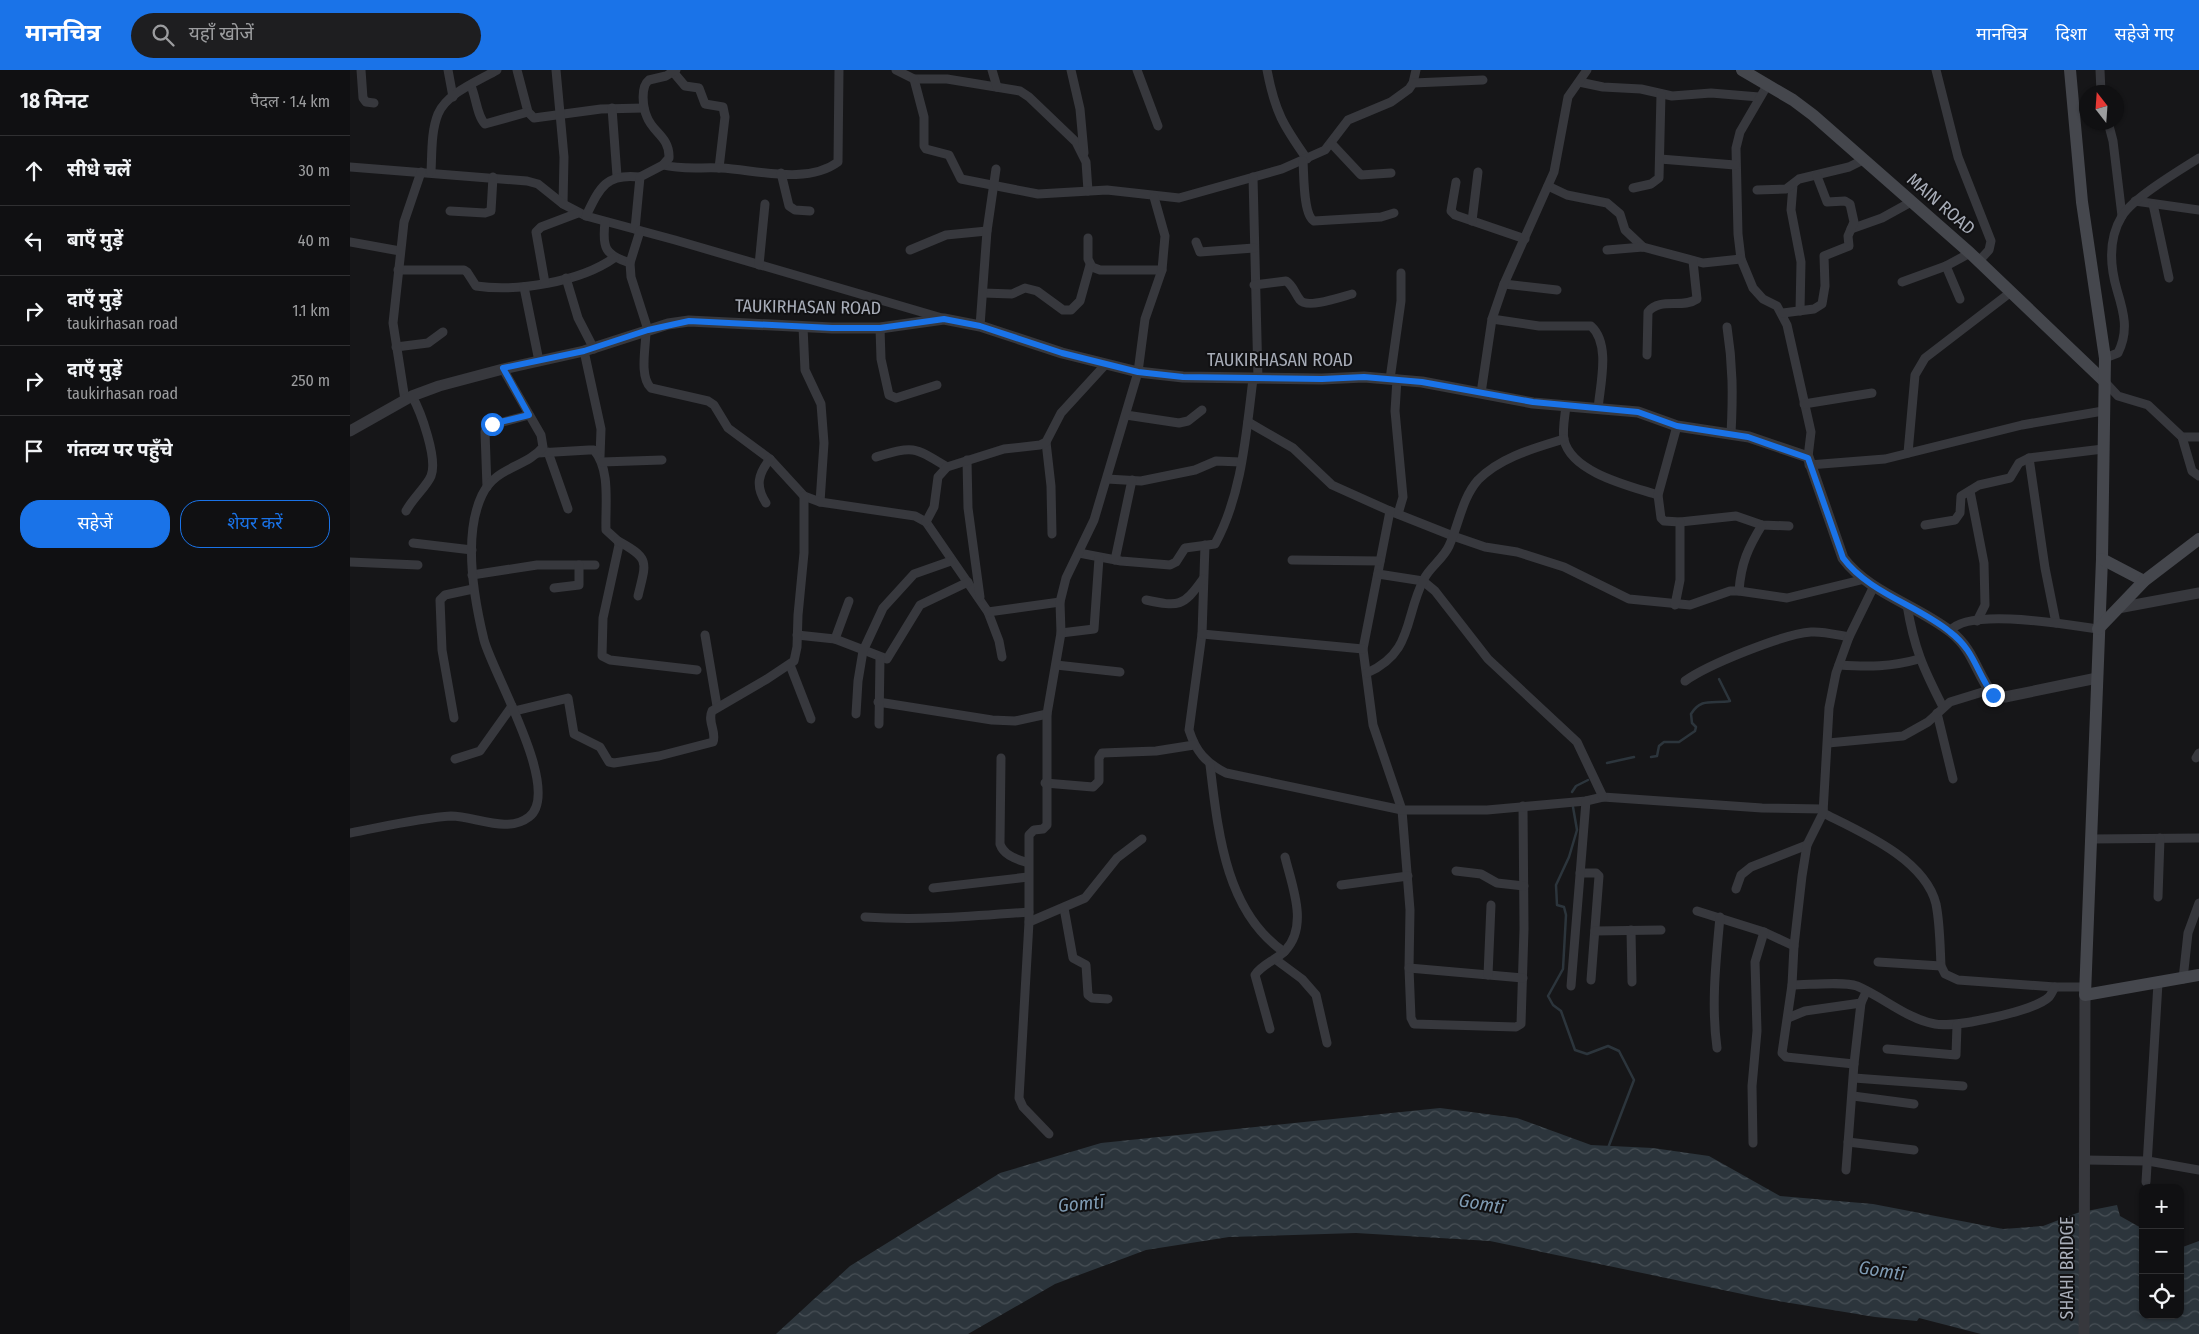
<!DOCTYPE html>
<html lang="hi">
<meta charset="utf-8">
<style>
body{margin:0;font-family:"Fira Sans Condensed","Noto Sans Devanagari",sans-serif;background:#1e1e20;color:#f1f3f6}
.controls{position:absolute;right:15px;bottom:15px;display:grid;overflow:hidden;border-radius:10px;box-shadow:0 1px 4px #0004}
.controls button{width:45px;height:45px;display:grid;place-items:center;padding:0;border:0;border-bottom:1px solid #303032;background:#101012;color:#f1f3f6;font:25px sans-serif}
.compass{position:absolute;left:1729px;top:15px;width:45px;height:45px;border-radius:50%;background:#101012;box-shadow:0 1px 4px #0004;rotate:343deg}
.stop{position:absolute;width:15px;height:15px;margin:-11px;border:4px solid #1a73e8;border-radius:50%;background:#fff}
.stop.end{background:#1a73e8;border-color:#fff;box-shadow:0 1px 5px #0008}
.list{margin:0;padding:0;list-style:none}
h2{display:flex;justify-content:space-between;align-items:center;height:65px;margin:0;padding:0 20px;font-size:21px}
h2 small{font-size:16px;font-weight:400;color:#9c9d9f}
.list li{display:grid;grid-template-columns:32px 1fr auto;gap:15px;align-items:center;box-sizing:border-box;height:70px;padding:0 20px;border-top:1px solid #303032}
.list b{display:block;font-size:19px;white-space:nowrap}
.list p{margin:0;font-size:16px;white-space:nowrap;color:#9c9d9f}
.list em{font-size:16px;font-style:normal;color:#9c9d9f}
.actions{display:flex;gap:10px;padding:15px 20px}
.actions a{flex:1;padding:11px 0;border:1px solid #1a73e8;border-radius:20px;text-align:center;font-size:18px;color:#1a73e8}
.actions .main{background:#1a73e8;color:#fff}
.icon{flex:none;width:28px;height:28px;fill:none;stroke:currentColor;stroke-width:2;stroke-linecap:round;stroke-linejoin:round}
.map{position:relative;flex:none;width:1849px;height:1264px;overflow:hidden}
header{display:flex;align-items:center;gap:30px;box-sizing:border-box;height:70px;padding:0 25px;background:#1a73e8;color:#fff}
header strong{font-size:24px}
nav{display:flex;gap:28px;margin-inline-start:auto;font-size:18px}
.search{width:350px;height:45px;background:#1e1e20;display:flex;align-items:center;gap:12px;box-sizing:border-box;padding:0 18px;border-radius:28px;color:#9c9d9f;font-size:19px}
main{display:flex}
aside{flex:1;background:#101012}
.map>svg:first-child{display:block}
.water{fill:url(#water-waves)}
.lines{fill:none;stroke-linecap:round;stroke-linejoin:round}
.stream{stroke:#2c353c;stroke-width:2.5}
.minor{stroke:#37383d;stroke-width:9}
.tertiary{stroke:#37383d;stroke-width:11}
.secondary{stroke:#45474d;stroke-width:12}
.route{stroke:#1a73e8;stroke-width:6}
.labels{text-anchor:middle;stroke-width:4;stroke-linejoin:round;paint-order:stroke}
.street-label{font-size:18px;fill:#a8adb8;stroke:#111113}
.water-label{font-size:19px;font-style:italic;fill:#7f9bb3;stroke:#111113}
</style>
<header>
<strong>मानचित्र</strong>
<div class="search"><svg class="icon" aria-label="search" viewBox="0 0 24 24"><circle cx="10" cy="10" r="6"/><path d="M15 15l6 6"/></svg>यहाँ खोजें</div>
<nav><a>मानचित्र</a><a>दिशा</a><a>सहेजे गए</a></nav>
</header>
<main>
<aside>
<h2>18 मिनट<small>पैदल · 1.4 km</small></h2>
<ul class="list">
<li><svg class="icon" aria-label="ahead" viewBox="0 0 24 24"><path d="M12 20V5M6 11l6-6 6 6"/></svg><div><b>सीधे चलें</b></div><em>30 m</em></li>
<li><svg class="icon" aria-label="left" viewBox="0 0 24 24"><path d="M17 20v-9H6M10 6l-5 5 5 5"/></svg><div><b>बाएँ मुड़ें</b></div><em>40 m</em></li>
<li><svg class="icon" aria-label="right" viewBox="0 0 24 24"><path d="M7 20v-9h11M14 6l5 5-5 5"/></svg><div><b>दाएँ मुड़ें</b><p>taukirhasan road</p></div><em>1.1 km</em></li>
<li><svg class="icon" aria-label="right" viewBox="0 0 24 24"><path d="M7 20v-9h11M14 6l5 5-5 5"/></svg><div><b>दाएँ मुड़ें</b><p>taukirhasan road</p></div><em>250 m</em></li>
<li><svg class="icon" aria-label="arrive" viewBox="0 0 24 24"><path d="M6 21V4h12l-3 4 3 4H6"/></svg><div><b>गंतव्य पर पहुँचे</b></div></li>
</ul>
<div class="actions"><a class="main">सहेजें</a><a>शेयर करें</a></div>
</aside>
<div class="map">
<svg width="1849" height="1264" viewBox="0 0 1849 1264">
<defs>
<pattern id="water-waves" width="16" height="10" patternUnits="userSpaceOnUse" patternTransform="scale(1.25)"><rect width="16" height="10" fill="#2c353c"/><path d="M0 5q4-4 8 0t8 0" fill="none" stroke="#485056"/></pattern>
</defs>
<rect width="100%" height="100%" fill="#161618"/>
<polygon class="water" points="1090,1038 1167,1048 1241,1075 1303,1078 1359,1086 1430,1126 1523,1134 1653,1159 1693,1156 1727,1143 1767,1135 1770,1146 1793,1159 1793,1245 1830,1245 1830,1178 1849,1171 1849,1264 1631,1264 1569,1248 1567,1251 1525,1247 1416,1229 1140,1171 1006,1163 879,1167 796,1180 705,1214 618,1264 426,1264 500,1196 650,1103 751,1073"/>
<g class="lines">
<g class="stream">
<path d="M1301 687 1307 686 1309 676 1314 672H1329L1345 661 1346 657 1342 653 1341 644C1351 627 1363 634 1380 631L1369 609"/>
<polyline points="1257,693 1284,687"/>
<polyline points="1222,722 1226,716 1238,710"/>
<polyline points="1223,737 1227,760 1219,787 1206,815 1207,835 1214,837 1216,845 1213,899 1198,926 1203,935 1211,941 1225,980 1237,984 1258,976 1269,981 1284,1010 1258,1078"/>
</g>
<g class="minor">
<polyline points="11,0 13,28 16,32 24,33"/>
<polyline points="98,0 103,27"/>
<polyline points="167,0 178,42 184,48 251,39 294,38"/>
<polyline points="206,0 214,87 213,134"/>
<polyline points="546,0 564,9 597,9 670,21 679,27 726,72 736,92 738,121"/>
<polyline points="642,0 647,17"/>
<polyline points="721,0 730,39 734,83"/>
<polyline points="787,0 808,56"/>
<path d="M917 0C925 42 933 55 957 89"/>
<polyline points="1586,0 1608,87 1641,171 1639,180 1629,191"/>
<polyline points="1750,0 1751,22"/>
<polyline points="324,3 335,16 349,18 355,34 373,37 375,47 369,98"/>
<polyline points="564,9 574,47 574,76 576,79 599,85 611,109 688,124 757,120 829,128 932,99 975,80 998,50 1041,32 1059,19 1063,13 1066,0"/>
<polyline points="1229,12 1253,17 1291,19 1322,26 1361,23 1409,27"/>
<polyline points="1063,13 1133,10"/>
<polyline points="1418,14 1390,62 1386,78 1388,164 1391,189 1403,218 1413,229 1427,236 1437,255 1461,362 1458,387"/>
<path d="M121 16C126 27 127 46 135 54L178 42"/>
<polyline points="262,38 267,106"/>
<polyline points="1758,52 1763,71 1772,146"/>
<polyline points="981,73 1011,105 1041,103"/>
<polyline points="1310,89 1385,95"/>
<path d="M953 91C954 104 953 145 964 151L1031 147 1044 143"/>
<path d="M313 95C332 100 351 97 371 98 407 100 457 115 488 92L489 0"/>
<polyline points="0,97 177,111 188,114 213,134 236,146 325,170 592,248"/>
<path d="M81 102C82 84 81 61 88 44 97 23 128 11 147 0"/>
<polyline points="431,103 439,136 445,140 460,141"/>
<polyline points="903,107 908,309"/>
<polyline points="1106,112 1101,141 1105,145 1175,169"/>
<polyline points="1443,115 1441,140 1451,192 1450,241"/>
<polyline points="1198,116 1217,125 1257,133 1270,144 1275,160 1293,177"/>
<polyline points="1283,118 1301,114 1309,108 1311,24"/>
<polyline points="1407,120 1436,119 1449,109 1499,97 1513,90"/>
<polyline points="1785,131 1849,140"/>
<polyline points="1803,134 1819,208"/>
<polyline points="100,141 135,143 141,141 143,107"/>
<path d="M236 146C250 117 256 103 290 107"/>
<polyline points="1122,151 1128,102"/>
<path d="M255 152C252 178 255 185 280 193"/>
<path d="M285 159 290 107 313 95 319 88C320 67 303 63 297 47 293 38 290 17 299 10L316 6 326 0"/>
<polyline points="1501,159 1532,148 1561,132"/>
<polyline points="290,161 280,193 281,207 298,260"/>
<polyline points="738,168 738,189 742,197 750,200 812,200"/>
<polyline points="0,172 50,181"/>
<polyline points="846,172 850,182 904,178"/>
<polyline points="560,180 596,165 637,161"/>
<polyline points="1257,180 1293,177 1353,193 1391,189"/>
<polyline points="409,195 415,134"/>
<polyline points="1596,196 1610,229"/>
<path d="M48 200H114L117 202 126 216C167 222 230 212 264 188"/>
<polyline points="216,208 228,248 244,279"/>
<polyline points="1552,212 1596,196 1620,183"/>
<polyline points="195,213 186,162 191,157 228,143"/>
<polyline points="1154,214 1207,220"/>
<path d="M904 215 936 211C943 215 945 224 950 230 957 239 991 227 1002 224"/>
<polyline points="174,217 189,291"/>
<polyline points="633,223 662,224 675,218 687,221 713,240 721,240 730,231 740,195"/>
<polyline points="1433,243 1464,239 1472,234 1475,216 1474,186 1499,176 1498,166 1504,152 1500,134 1495,131 1477,132 1467,106"/>
<path d="M1142 249 1189 256H1241C1261 274 1250 315 1248 339"/>
<polyline points="630,256 637,161 646,99"/>
<polyline points="453,257 455,300 471,334 474,373 470,432"/>
<path d="M1377 257C1383 295 1383 326 1381 364"/>
<polyline points="530,258 531,289 539,325 546,328 587,315"/>
<path d="M296 261C296 276 289 307 301 318L358 331 364 335 378 358 420 389 454 426 470 432 565 446 576 452 638 542 649 571 652 587"/>
<polyline points="46,277 78,273 93,262"/>
<polyline points="234,281 251,359 250,387"/>
<path d="M1297 285 1298 242C1310 227 1333 239 1347 229L1343 191"/>
<path d="M1755 288 1768 283C1779 261 1774 243 1767 220 1760 196 1758 169 1772 146 1783 128 1830 100 1849 88"/>
<polyline points="1040,309 1051,231 1051,203"/>
<polyline points="1047,309 1045,341 1053,427 1048,444"/>
<polyline points="1754,311 1768,326 1798,335 1832,367 1849,367"/>
<polyline points="1131,323 1142,249 1154,214 1204,102 1218,27 1237,0"/>
<polyline points="55,330 43,253 54,152 71,102"/>
<polyline points="1454,334 1522,323"/>
<path d="M1216 336C1215 346 1212 360 1214 370 1222 403 1280 416 1308 425"/>
<polyline points="776,345 829,353 838,351 852,340"/>
<polyline points="898,352 943,378 982,415 1040,441 1103,466 1135,477 1167,482 1214,497 1279,529 1340,535 1380,521 1389,521 1437,528 1515,509"/>
<polyline points="1327,356 1308,425 1311,448 1314,451 1330,452 1386,446 1412,455 1439,456"/>
<polyline points="1832,367 1842,401 1849,406"/>
<polyline points="696,372 701,416 702,464"/>
<polyline points="198,382 218,439"/>
<path d="M188 383 239 380H244C261 400 255 435 256 460L268 471 269 475 253 548 252 586 260 590 347 600"/>
<polyline points="1558,383 1565,305 1575,288 1661,222"/>
<path d="M526 387C564 376 563 376 597 397"/>
<polyline points="1679,388 1695,498 1706,553"/>
<polyline points="617,390 618,438 630,527"/>
<polyline points="252,392 312,390"/>
<polyline points="1459,395 1535,389 1672,355 1753,341"/>
<polyline points="757,409 791,411 845,400 866,391 891,392"/>
<polyline points="137,417 135,362 138,356 179,345"/>
<polyline points="1620,421 1634,493 1635,535 1627,551"/>
<path d="M416 433C405 416 408 404 420 389"/>
<path d="M56 441C63 428 77 416 81 406 88 389 71 342 62 326"/>
<polyline points="1040,441 1013,579 1023,655 1052,740 1060,840 1059,898 1061,948 1064,954 1166,957 1171,954 1174,859 1173,736"/>
<polyline points="576,452 584,437 588,407 597,397 654,379 690,375 696,372 711,343 755,295"/>
<polyline points="1575,455 1605,450 1610,443 1611,426 1629,415 1660,408 1669,393 1679,388 1753,379"/>
<path d="M268 471C301 489 296 492 288 526"/>
<polyline points="63,473 122,480"/>
<path d="M855 475 852 564 839 660C846 682 856 693 876 703L1052 740H1137L1236 731 1253 727 1412 738 1473 739"/>
<path d="M729 483 771 491 820 495 826 492 835 478 865 474C892 425 896 364 903 309"/>
<polyline points="765,490 782,410"/>
<polyline points="942,490 1030,491"/>
<polyline points="0,492 68,495"/>
<polyline points="1028,504 1073,511 1085,521 1138,589 1227,672 1253,727"/>
<polyline points="122,505 187,495 245,495"/>
<polyline points="204,518 229,515 229,495"/>
<path d="M1389 521C1391 493 1398 478 1412 455"/>
<path d="M796 530C829 537 833 537 853 509"/>
<polyline points="1325,535 1330,510 1330,452"/>
<path d="M1557 535C1564 578 1573 598 1593 637"/>
<polyline points="638,542 710,532"/>
<path d="M1600 561C1618 537 1719 555 1748 559"/>
<polyline points="711,563 744,559 749,488"/>
<polyline points="852,564 1013,579"/>
<polyline points="355,565 367,636"/>
<polyline points="447,565 485,569 537,589 570,535 618,512"/>
<polyline points="485,569 499,531"/>
<polyline points="440,595 461,649"/>
<polyline points="706,595 770,602"/>
<path d="M1489 595C1518 597 1541 597 1569 589"/>
<path d="M1017 603C1064 582 1054 547 1074 509 1080 497 1093 489 1099 476 1109 454 1112 428 1128 410 1150 387 1185 378 1214 369"/>
<path d="M1335 611C1357 595 1433 564 1461 562 1473 561 1487 565 1499 567"/>
<polyline points="528,632 642,650 665,651 697,644"/>
<path d="M164 641 218 628 224 664 250 677 259 692 264 693 309 686 363 672C367 662 357 652 362 641L417 609 444 591 447 577 448 545 454 483V426"/>
<polyline points="1587,643 1603,709"/>
<polyline points="506,644 508,611 513,581 533,538 564,504 601,491"/>
<polyline points="104,648 92,580 90,530 95,525 123,519"/>
<polyline points="529,654 530,588"/>
<polyline points="1478,673 1553,666 1578,652 1600,632 1639,620"/>
<path d="M651 688 650 774C654 786 667 789 678 793"/>
<polyline points="1846,688 1849,683"/>
<polyline points="105,689 130,681 162,636"/>
<path d="M860 695C868 761 875 841 934 882"/>
<polyline points="695,713 743,717 749,711 749,688 752,683 806,681 844,675"/>
<path d="M1473 743C1511 762 1575 789 1586 834 1590 854 1590 876 1591 896L1595 904 1608 910 1705 917H1736"/>
<path d="M0 763C32 757 69 748 101 746 125 746 157 764 179 747 213 721 143 604 134 570 124 529 113 465 132 425 146 396 176 398 193 377L191 365 153 299"/>
<polyline points="1742,769 1849,768"/>
<polyline points="1106,801 1131,804 1147,813 1174,816"/>
<polyline points="1230,803 1246,803 1249,806 1241,910"/>
<polyline points="991,815 1058,806"/>
<polyline points="583,818 678,807"/>
<polyline points="1386,819 1391,805 1401,797 1457,775"/>
<polyline points="1808,827 1810,768"/>
<polyline points="714,838 723,888 736,895 738,925 742,928 758,929"/>
<polyline points="1347,841 1414,862 1444,876"/>
<path d="M515 847C570 851 624 846 679 842"/>
<polyline points="679,852 735,828 767,788 792,769"/>
<polyline points="1281,860 1282,912"/>
<polyline points="1245,861 1311,860"/>
<polyline points="925,889 952,909 966,925 977,973"/>
<polyline points="1528,892 1591,896"/>
<polyline points="1059,898 1173,908"/>
<polyline points="1138,905 1141,835"/>
<polyline points="1833,909 1838,863 1849,833"/>
<path d="M1442 915C1459 915 1493 911 1507 916 1533 927 1557 949 1585 954 1605 958 1685 941 1699 927 1701 925 1703 920 1705 917"/>
<polyline points="1221,916 1236,731"/>
<polyline points="1438,948 1455,941 1511,933"/>
<path d="M920 959 905 905C911 895 926 890 935 881 959 856 942 816 935 787"/>
<path d="M1367 978C1361 935 1366 890 1370 847"/>
<polyline points="1537,979 1606,985 1607,955"/>
<polyline points="1504,994 1436,987 1432,983 1442,915 1444,876 1452,806 1457,775 1473,743 1479,638 1486,603 1499,567 1524,516"/>
<polyline points="1504,1008 1613,1016"/>
<polyline points="1503,1026 1564,1034"/>
<polyline points="699,1064 673,1037 669,1028 679,852 679,765 684,760 693,759 697,755 697,644 711,563 710,532 716,508 744,450 788,302 795,249 812,200 815,166 804,127"/>
<polyline points="1498,1072 1564,1080"/>
<polyline points="1403,1073 1402,1016 1407,961 1405,892 1414,862"/>
<polyline points="1735,1090 1798,1091 1849,1100"/>
<polyline points="1496,1100 1504,994 1511,933 1516,922"/>
<polyline points="1796,1112 1808,913"/>
</g>
<g class="tertiary">
<path d="M0 361 62 326 89 316 153 299 234 281 318 254 339 251 482 258H530L594 249 630 256 712 283 788 302 833 307 972 309 1014 307 1072 312 1183 333 1288 342 1327 356 1399 367 1458 387 1493 488C1519 523 1567 535 1601 562 1624 580 1626 603 1643 625L1655 627 1747 608"/>
<polyline points="1768,538 1849,523"/>
<polyline points="1734,1264 1735,925"/>
</g>
<g class="secondary">
<polyline points="1392,0 1443,30 1463,45 1620,183 1754,311"/>
<polyline points="1720,0 1732,132 1755,288 1752,489 1735,925 1849,905"/>
<polyline points="1752,489 1794,511"/>
<polyline points="1748,559 1794,511 1849,469"/>
</g>
</g>
<g class="lines">
<path class="route" d="M142 354 179 345 153 298 234 281 298 260 339 251 482 258H530L594 249 630 256 712 283 788 302 833 307 972 309 1014 307 1072 312 1183 332 1288 342 1327 356 1398 367 1458 388 1493 488C1519 523 1567 535 1600 562 1625 581 1626 602 1643 625"/>
</g>
<g class="labels">
<g class="street-label">
<text transform="translate(1591 134) rotate(41)" y="6">MAIN ROAD</text>
<text transform="translate(458 237) rotate(1)" y="6">TAUKIRHASAN ROAD</text>
<text x="930" y="296">TAUKIRHASAN ROAD</text>
<text transform="translate(1717 1198) rotate(-90)" y="6">SHAHI BRIDGE</text>
</g>
<g class="water-label">
<text transform="translate(731 1133) rotate(-5)" y="7">Gomtī</text>
<text transform="translate(1132 1133) rotate(10)" y="7">Gomtī</text>
<text transform="translate(1532 1200) rotate(9)" y="7">Gomtī</text>
</g>
</g>
</svg>
<div class="controls">
<button>+</button>
<button>−</button>
<button><svg class="icon" aria-label="locate" viewBox="0 0 24 24"><circle cx="12" cy="12" r="6"/><path d="M12 2v4M12 18v4M2 12h4M18 12h4"/></svg></button>
</div>
<svg class="compass" viewBox="-18 -18 36 36"><path d="M0-13l5 13h-10z" fill="#e53935"/><path d="M0 13l5-13h-10z" fill="#9c9d9f"/></svg>
<div class="stop" style="left:142px;top:354px"></div>
<div class="stop end" style="left:1643px;top:625px"></div>
</div>
</main>
